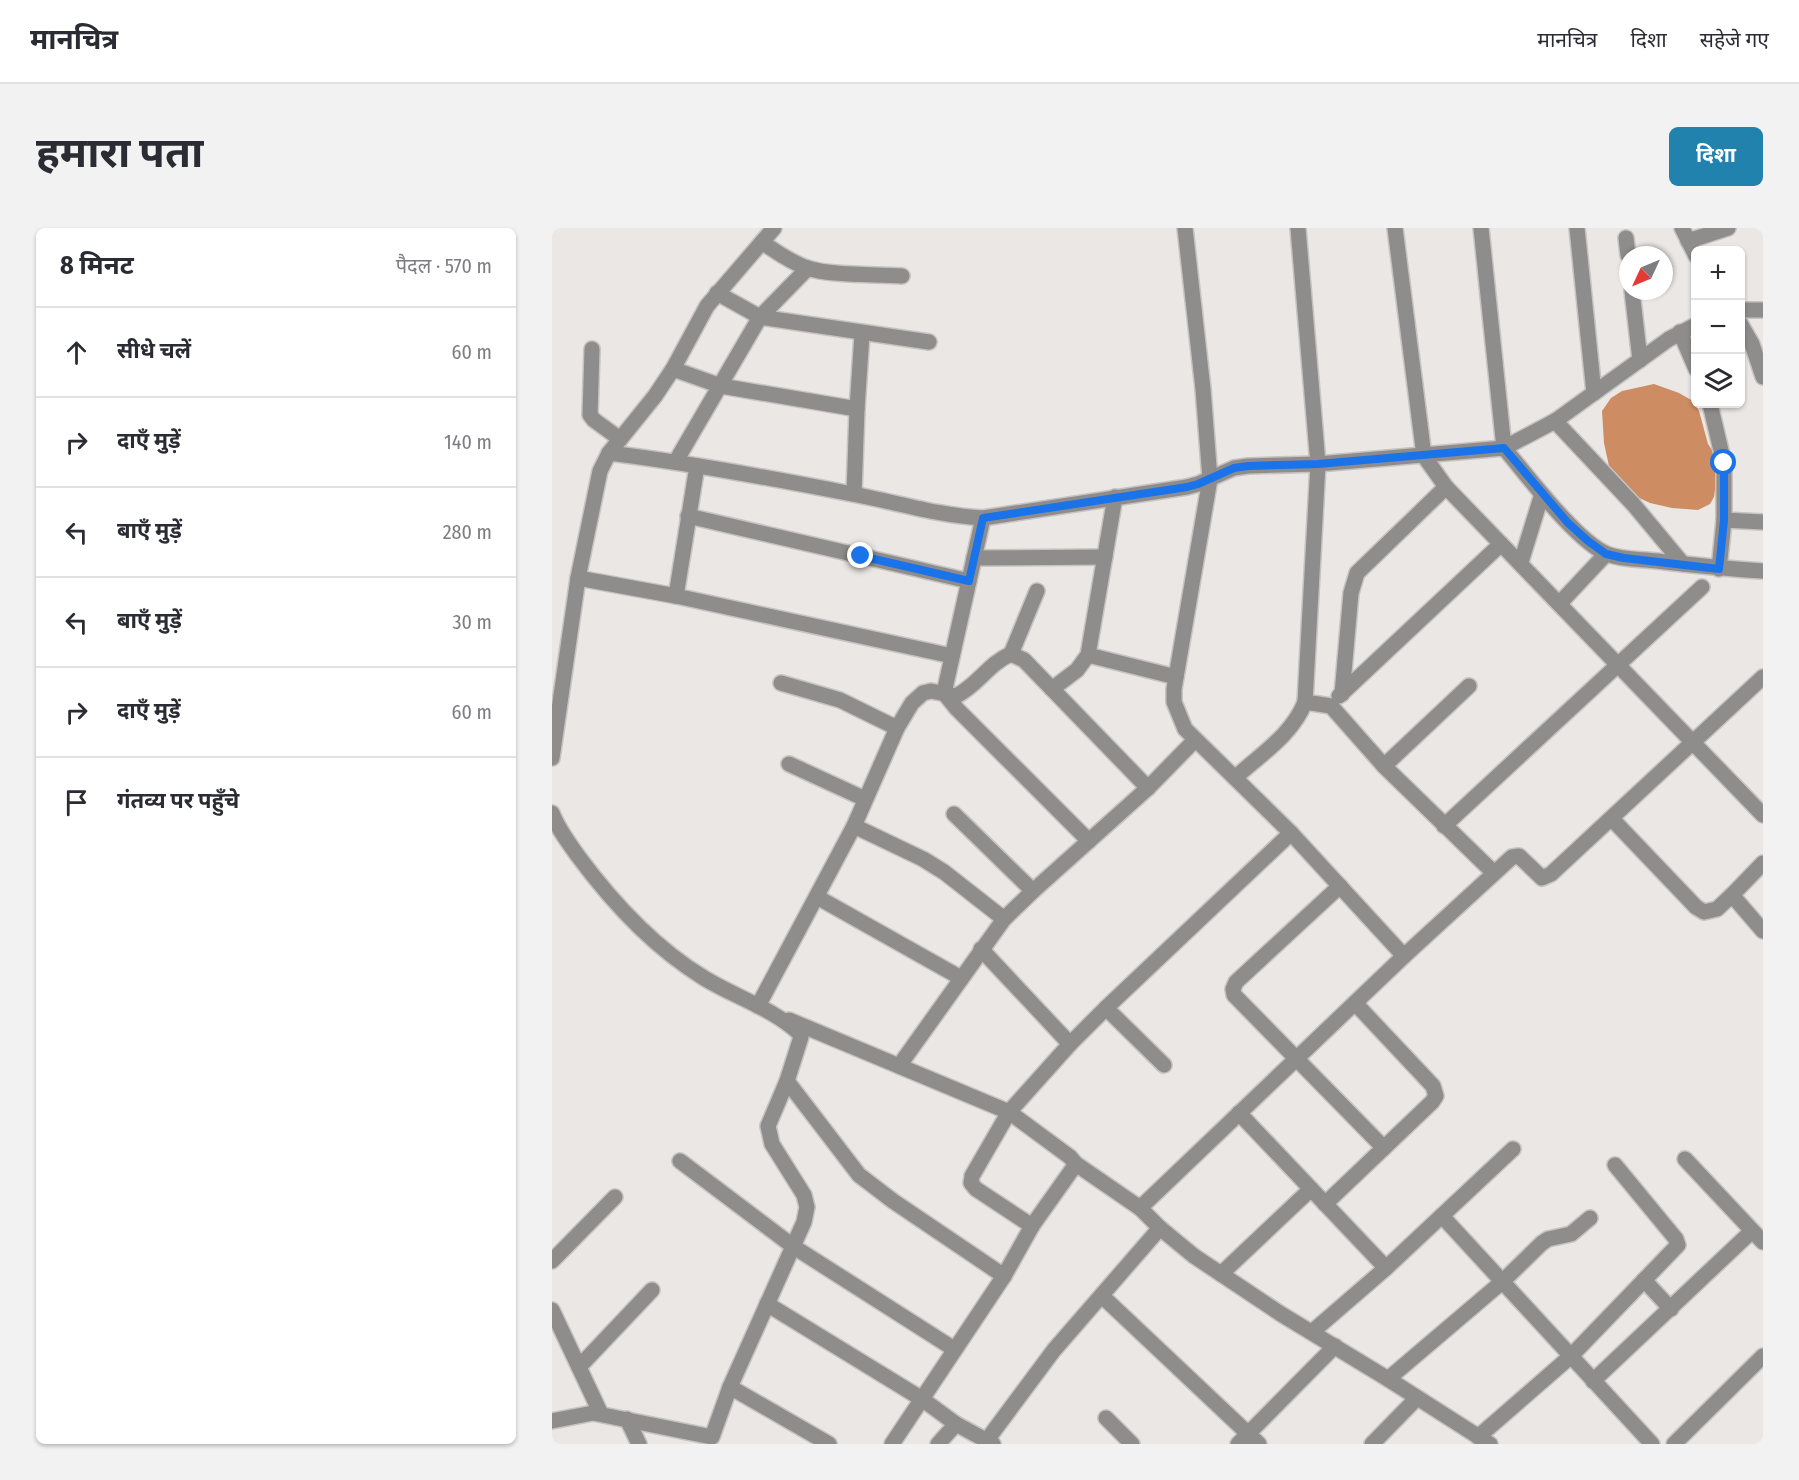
<!DOCTYPE html>
<html lang="hi">
<meta charset="utf-8">
<style>
body{margin:0;font-family:"Fira Sans Condensed","Noto Sans Devanagari",sans-serif;background:#f2f2f3;color:#2b2b33}
.controls{position:absolute;right:18px;top:18px;display:grid;overflow:hidden;border-radius:9px;box-shadow:0 2px 4px #0004}
.controls button{width:54px;height:54px;display:grid;place-items:center;padding:0;border:0;border-bottom:2px solid #e1e1e2;background:#fff;color:#2b2b33;font:30px sans-serif}
.compass{position:absolute;left:1067px;top:18px;width:54px;height:54px;border-radius:50%;background:#fff;box-shadow:0 2px 4px #0004;rotate:226deg}
.stop{position:absolute;width:18px;height:18px;margin:-14px;border:4px solid #1a73e8;border-radius:50%;background:#fff}
.stop.end{background:#1a73e8;border-color:#fff;box-shadow:0 2px 6px #0008}
.list{margin:0;padding:0;list-style:none}
h2{display:flex;justify-content:space-between;align-items:center;height:78px;margin:0;padding:0 24px;font-size:26px}
h2 small{font-size:20px;font-weight:400;color:#7c7c81}
.list li{display:grid;grid-template-columns:39px 1fr auto;gap:18px;align-items:center;box-sizing:border-box;height:90px;padding:0 24px;border-top:2px solid #e1e1e2}
.list b{display:block;font-size:22px;white-space:nowrap}
.list em{font-size:20px;font-style:normal;color:#7c7c81}
.icon{flex:none;width:33px;height:33px;fill:none;stroke:currentColor;stroke-width:2;stroke-linecap:round;stroke-linejoin:round}
.map{position:relative;flex:none;width:1211px;height:1216px;overflow:hidden;border-radius:9px}
header{display:flex;align-items:center;gap:36px;box-sizing:border-box;height:84px;padding:0 30px;background:#fff;border-bottom:2px solid #e1e1e2}
header strong{font-size:28px}
nav{display:flex;gap:33px;margin-inline-start:auto;font-size:21px}
.intro{display:flex;align-items:center;justify-content:space-between;box-sizing:border-box;height:144px;padding:0 36px}
h1{margin:0;font-size:42px}
.button{padding:15px 27px;border-radius:9px;background:#2082ad;color:#fff;font-size:21px;font-weight:700}
main{display:flex;gap:36px;padding:0 36px}
aside{flex:1;background:#fff;border-radius:9px;box-shadow:0 2px 4px #0004}
.map>svg:first-child{display:block}
.water{fill:#ce8c62}
.lines{fill:none;stroke-linecap:round;stroke-linejoin:round}
.minor-casing{stroke:#c7c3c2;stroke-width:18}
.minor{stroke:#8f8d8c;stroke-width:15}
.route{stroke:#1a73e8;stroke-width:8}
</style>
<header>
<strong>मानचित्र</strong>
<nav><a>मानचित्र</a><a>दिशा</a><a>सहेजे गए</a></nav>
</header>
<div class="intro"><h1>हमारा पता</h1><a class="button">दिशा</a></div>
<main>
<aside>
<h2>8 मिनट<small>पैदल · 570 m</small></h2>
<ul class="list">
<li><svg class="icon" aria-label="ahead" viewBox="0 0 24 24"><path d="M12 20V5M6 11l6-6 6 6"/></svg><div><b>सीधे चलें</b></div><em>60 m</em></li>
<li><svg class="icon" aria-label="right" viewBox="0 0 24 24"><path d="M7 20v-9h11M14 6l5 5-5 5"/></svg><div><b>दाएँ मुड़ें</b></div><em>140 m</em></li>
<li><svg class="icon" aria-label="left" viewBox="0 0 24 24"><path d="M17 20v-9H6M10 6l-5 5 5 5"/></svg><div><b>बाएँ मुड़ें</b></div><em>280 m</em></li>
<li><svg class="icon" aria-label="left" viewBox="0 0 24 24"><path d="M17 20v-9H6M10 6l-5 5 5 5"/></svg><div><b>बाएँ मुड़ें</b></div><em>30 m</em></li>
<li><svg class="icon" aria-label="right" viewBox="0 0 24 24"><path d="M7 20v-9h11M14 6l5 5-5 5"/></svg><div><b>दाएँ मुड़ें</b></div><em>60 m</em></li>
<li><svg class="icon" aria-label="arrive" viewBox="0 0 24 24"><path d="M6 21V4h12l-3 4 3 4H6"/></svg><div><b>गंतव्य पर पहुँचे</b></div></li>
</ul>
</aside>
<div class="map">
<svg width="1211" height="1216" viewBox="0 0 1211 1216">
<rect width="100%" height="100%" fill="#ebe7e5"/>
<polygon class="water" points="1102,156 1127,165 1141,173 1147,183 1156,216 1164,228 1166,239 1162,269 1158,276 1146,282 1120,280 1098,275 1083,268 1065,249 1057,238 1052,215 1050,183 1059,170 1070,163"/>
<g class="lines">
<g class="minor-casing">
<g id="minor">
<polyline points="633,0 651,161 658,251 622,461 622,474 633,501 739,605 852,728"/>
<polyline points="843,0 872,228 894,259 1211,587"/>
<polyline points="929,0 952,220 1003,193 1117,111 1144,97"/>
<polyline points="1025,0 1042,165"/>
<polyline points="1130,0 1144,28"/>
<polyline points="1074,10 1076,27"/>
<polyline points="1136,13 1176,0"/>
<path d="M210 14C224 24 239 34 255 40 280 48 323 46 350 48"/>
<polyline points="1080,63 1088,132"/>
<polyline points="165,65 208,89 377,114"/>
<polyline points="1188,82 1211,82"/>
<polyline points="1188,95 1200,116 1211,149"/>
<polyline points="1128,104 1144,141"/>
<polyline points="40,121 38,187 42,192 68,211"/>
<polyline points="121,141 169,158 305,181"/>
<polyline points="1158,176 1172,235 1172,292 1167,341"/>
<polyline points="1003,193 1081,276 1131,336"/>
<path d="M57 225C138 235 219 250 300 266 344 274 387 288 431 290L635 259 646 256 682 240 696 238 766 236 952 220C975 247 1024 313 1055 326 1070 332 1089 331 1105 333 1140 337 1175 341 1211 343"/>
<polyline points="124,233 208,89 256,40"/>
<polyline points="302,266 305,181 310,106"/>
<polyline points="136,288 417,353"/>
<polyline points="431,290 392,465 405,481 537,613"/>
<polyline points="1172,292 1211,294"/>
<polyline points="422,330 553,329"/>
<polyline points="969,334 990,266"/>
<polyline points="26,350 124,368 400,428"/>
<polyline points="124,368 145,238"/>
<polyline points="1008,375 1054,326"/>
<polyline points="459,426 485,363"/>
<polyline points="536,427 624,449"/>
<polyline points="229,455 288,472 345,500"/>
<polyline points="500,461 525,442 536,427 563,269"/>
<polyline points="790,466 799,365 805,345 894,259"/>
<polyline points="787,468 949,316"/>
<polyline points="753,474 779,478 832,538 942,645"/>
<polyline points="0,530 26,350 48,243 57,225 103,168 121,141 155,78 222,0"/>
<polyline points="237,536 313,571"/>
<polyline points="832,538 917,458"/>
<path d="M684 549C708 527 741 506 753 474L766 236 746 0"/>
<path d="M0 585C6 601 16 614 26 628 60 674 103 720 152 750 183 769 220 780 247 805L249 809 235 853 216 898 220 916 252 967 255 979 252 994 178 1159 160 1209 41 1185 0 1193"/>
<polyline points="402,586 481,663"/>
<polyline points="1060,591 1144,679 1152,684 1165,681 1180,667"/>
<polyline points="302,598 371,631 392,644 452,691"/>
<polyline points="892,598 1150,359"/>
<polyline points="1211,635 1180,667 1211,703"/>
<polyline points="788,658 684,754 681,761 682,767 832,920"/>
<polyline points="265,669 409,750"/>
<polyline points="429,721 518,816"/>
<path d="M206 778 302 598 345 500 360 475 371 465 379 463 404 468C425 458 437 435 459 426L472 432 596 560"/>
<polyline points="554,780 612,837"/>
<polyline points="237,792 457,884 518,929 524,936 588,980 608,1000 642,1028 729,1086 836,1151 938,1216"/>
<polyline points="347,838 452,691 481,663 596,560 643,512"/>
<polyline points="235,853 307,947 341,973 452,1048"/>
<polyline points="687,885 834,1040"/>
<polyline points="1133,931 1211,1014"/>
<polyline points="128,933 242,1019 402,1121"/>
<polyline points="773,976 880,874 884,868 881,858 803,775"/>
<polyline points="588,980 852,728 960,629 967,628 990,650 999,646 1211,449"/>
<polyline points="890,988 1100,1216"/>
<polyline points="480,998 424,961 419,955 420,948 457,884 518,816 554,780 739,605"/>
<polyline points="0,1033 63,969"/>
<polyline points="669,1046 759,961"/>
<polyline points="1092,1052 1119,1081"/>
<polyline points="550,1068 707,1216"/>
<polyline points="215,1076 370,1171 404,1196 441,1216"/>
<polyline points="0,1082 49,1186"/>
<polyline points="760,1104 834,1040 961,921"/>
<polyline points="27,1139 100,1062"/>
<polyline points="836,1151 950,1054 990,1015 996,1011 1019,1006 1038,990"/>
<polyline points="1041,1153 1200,1003"/>
<polyline points="178,1159 277,1216"/>
<polyline points="554,1190 580,1216"/>
<polyline points="75,1191 87,1216"/>
<polyline points="926,1209 1019,1128 1126,1017 1124,1011 1063,937"/>
<polyline points="435,1212 502,1122 608,1000"/>
<polyline points="340,1216 452,1048 480,998 524,936"/>
<polyline points="386,1216 404,1196"/>
<polyline points="686,1216 783,1118"/>
<polyline points="820,1216 865,1170"/>
<polyline points="1122,1216 1211,1128"/>
</g>
</g>
<use href="#minor" class="minor"/>
</g>
<g class="lines">
<polyline class="route" points="309,328 417,353 431,290 635,259 646,256 682,240 696,238 766,236 952,220 1016,295 1036,313 1054,326 1072,330 1167,341 1172,292 1172,235"/>
</g>
</svg>
<div class="controls">
<button>+</button>
<button>−</button>
<button><svg class="icon" aria-label="layers" viewBox="0 0 24 24"><path d="M12 4l9 5-9 5-9-5zM3 14l9 5 9-5"/></svg></button>
</div>
<svg class="compass" viewBox="-18 -18 36 36"><path d="M0-13l5 13h-10z" fill="#e53935"/><path d="M0 13l5-13h-10z" fill="#7c7c81"/></svg>
<div class="stop" style="left:1172px;top:235px"></div>
<div class="stop end" style="left:309px;top:328px"></div>
</div>
</main>
